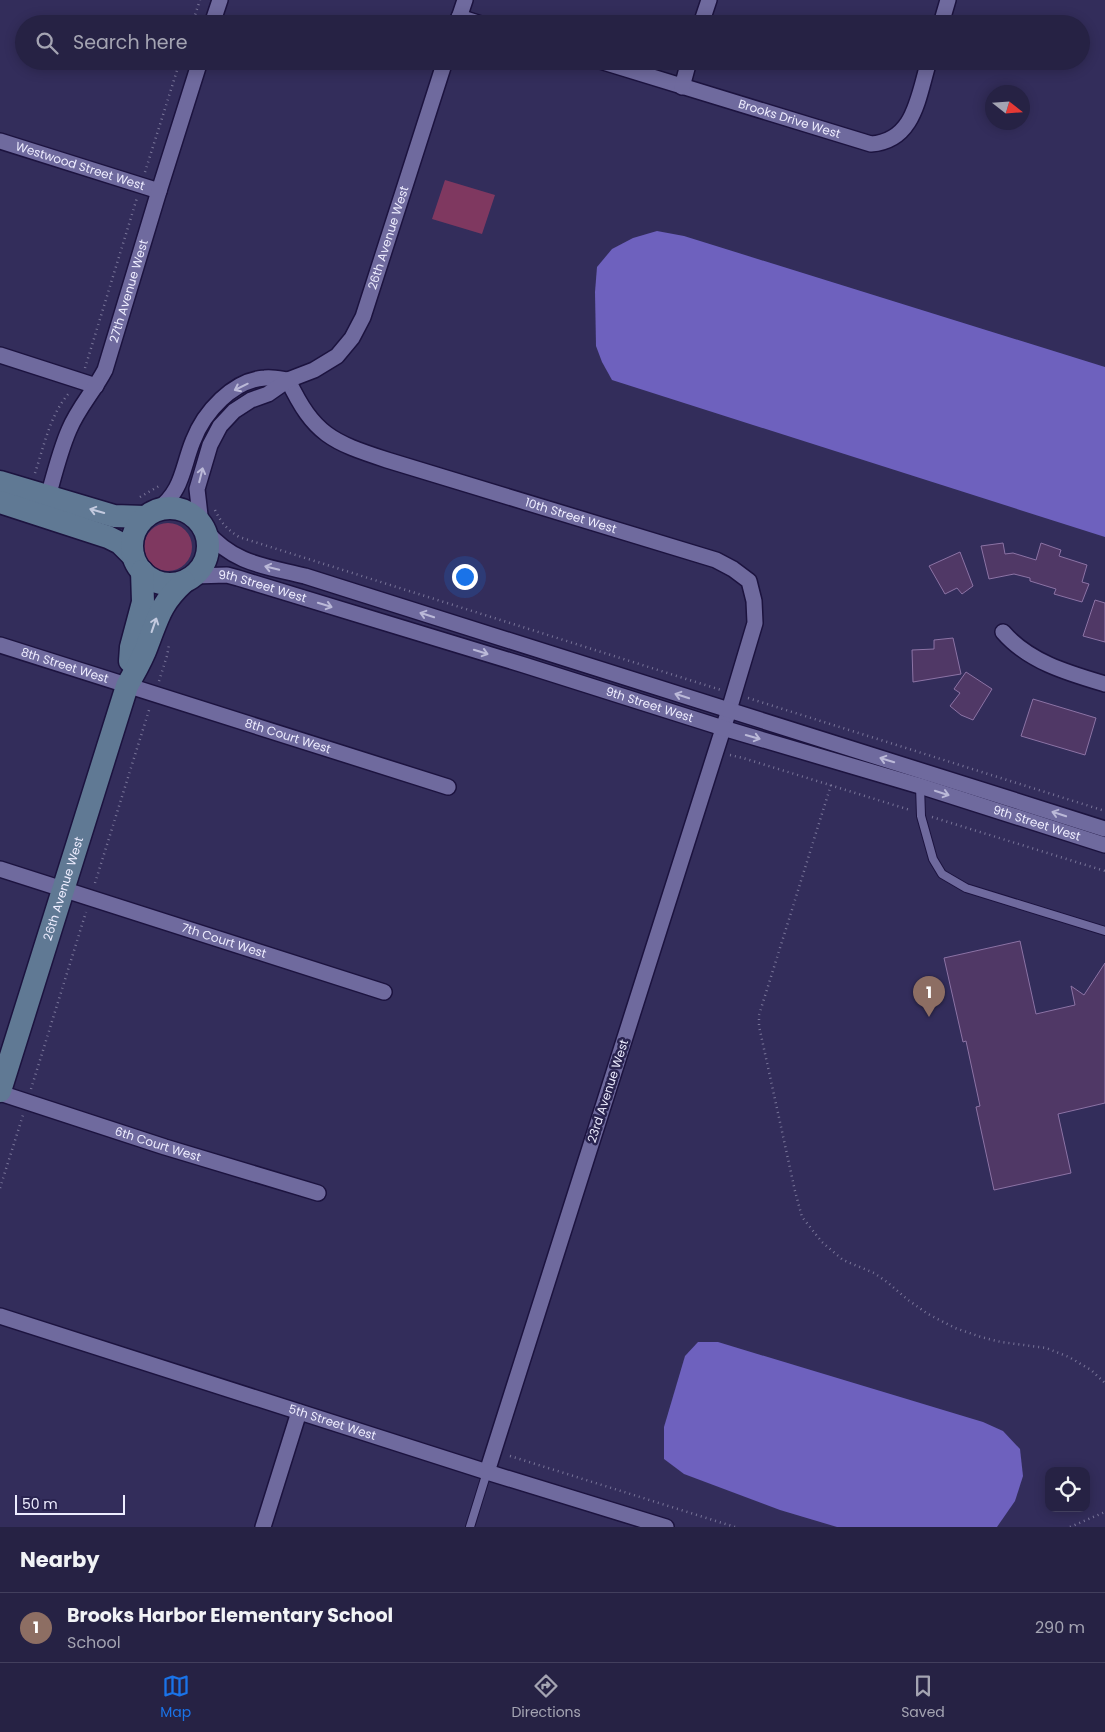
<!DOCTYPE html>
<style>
body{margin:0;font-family:Poppins,sans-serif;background:#2e2a4b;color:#f1f3f6}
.controls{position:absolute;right:15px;bottom:15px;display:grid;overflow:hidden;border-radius:10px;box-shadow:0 2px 12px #0003}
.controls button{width:45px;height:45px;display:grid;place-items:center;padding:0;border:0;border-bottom:1px solid #423f5d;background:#262244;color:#f1f3f6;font:25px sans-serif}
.compass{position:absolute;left:985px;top:85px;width:45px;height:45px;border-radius:50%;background:#262244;box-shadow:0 2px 12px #0003;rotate:107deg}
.scale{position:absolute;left:15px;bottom:12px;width:110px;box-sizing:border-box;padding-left:5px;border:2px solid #eeedff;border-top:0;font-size:14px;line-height:18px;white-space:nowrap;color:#eeedff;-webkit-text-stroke:4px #29234f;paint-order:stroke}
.you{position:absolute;left:464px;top:576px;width:18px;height:18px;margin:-12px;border:4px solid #fff;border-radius:50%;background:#1a73e8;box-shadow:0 0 0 8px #1a73e833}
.badge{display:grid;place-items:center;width:32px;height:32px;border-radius:50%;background:#1a73e8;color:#fff;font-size:16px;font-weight:700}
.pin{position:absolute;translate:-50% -41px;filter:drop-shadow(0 1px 2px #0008)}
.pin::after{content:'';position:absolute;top:26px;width:18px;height:15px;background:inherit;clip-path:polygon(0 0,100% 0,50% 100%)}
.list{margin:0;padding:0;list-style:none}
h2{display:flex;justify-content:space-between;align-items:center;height:65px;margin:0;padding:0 20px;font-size:21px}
h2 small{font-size:16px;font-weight:400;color:#a4a4b2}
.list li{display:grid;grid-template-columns:32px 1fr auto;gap:15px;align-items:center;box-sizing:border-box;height:70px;padding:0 20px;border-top:1px solid #423f5d}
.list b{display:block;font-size:19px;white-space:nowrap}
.list p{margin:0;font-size:16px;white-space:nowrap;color:#a4a4b2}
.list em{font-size:16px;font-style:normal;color:#a4a4b2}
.icon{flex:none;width:28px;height:28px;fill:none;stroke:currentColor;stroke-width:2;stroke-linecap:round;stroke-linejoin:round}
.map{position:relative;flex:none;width:1105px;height:1527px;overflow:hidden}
.search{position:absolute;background:#262244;box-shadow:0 2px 12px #0003;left:15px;right:15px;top:15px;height:55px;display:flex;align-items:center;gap:12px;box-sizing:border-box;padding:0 18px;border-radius:28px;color:#a4a4b2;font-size:19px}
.sheet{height:135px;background:#262244}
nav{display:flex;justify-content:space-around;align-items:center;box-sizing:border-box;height:70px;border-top:1px solid #423f5d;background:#262244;font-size:14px;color:#a4a4b2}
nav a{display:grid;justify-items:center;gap:2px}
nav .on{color:#1a73e8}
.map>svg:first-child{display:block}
.green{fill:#7f3860}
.water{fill:#6e61be}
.building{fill:#503866;stroke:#8c73a5}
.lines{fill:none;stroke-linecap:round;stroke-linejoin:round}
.lane-casing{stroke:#1c133f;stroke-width:10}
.street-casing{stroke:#1c133f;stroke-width:18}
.secondary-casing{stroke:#1c133f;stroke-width:25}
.path{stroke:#797599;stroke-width:2.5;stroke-dasharray:1 4;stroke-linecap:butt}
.lane{stroke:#6f6a9e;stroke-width:8}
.street{stroke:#6f6a9e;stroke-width:15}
.secondary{stroke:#607994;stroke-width:22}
.oneway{stroke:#bbb9d8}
.oneway2{stroke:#c3cadf}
.labels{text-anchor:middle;stroke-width:5;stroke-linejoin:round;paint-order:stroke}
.street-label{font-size:12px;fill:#eeedff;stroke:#29234f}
</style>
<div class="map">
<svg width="1105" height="1527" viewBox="0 0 1105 1527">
<rect width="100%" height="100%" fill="#332d5b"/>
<g class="green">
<polygon points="445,180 495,195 482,234 432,219"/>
<circle cx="168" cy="547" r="24"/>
</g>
<g class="water">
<polygon points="657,231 684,236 1105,367 1105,537 612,380 602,362 596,346 595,292 597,267 612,249 633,238"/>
<polygon points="698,1342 718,1342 983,1422 1003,1431 1020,1449 1023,1476 1015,1501 997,1527 837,1527 780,1510 684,1474 664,1459 664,1427 685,1356"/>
</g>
<g class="building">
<polygon points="1003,543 1005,554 1013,553 1036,560 1041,543 1061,550 1059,556 1087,565 1082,582 1089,584 1082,602 1054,594 1056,589 1030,581 1030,578 1014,574 989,579 981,546"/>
<polygon points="960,552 973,586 962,594 957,588 945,594 929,566"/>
<polygon points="1095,600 1105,603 1105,642 1083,636"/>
<polygon points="953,638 961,674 913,682 912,650 934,649 934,640"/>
<polygon points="966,672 992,689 973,720 961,715 950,706 960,693 954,689"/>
<polygon points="1033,699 1096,718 1085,755 1021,736"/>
<polygon points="1020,941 1036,1014 1075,1005 1071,986 1084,995 1105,963 1105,1103 1058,1114 1071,1173 994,1190 976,1107 980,1106 966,1041 963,1042 944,958"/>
</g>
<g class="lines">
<g class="lane-casing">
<g id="lane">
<polyline points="920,786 921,816 933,859 942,874 966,888 1105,931"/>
<polyline points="470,1527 487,1472"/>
</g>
</g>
<g class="street-casing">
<g id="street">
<polyline points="459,17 481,24"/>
<polyline points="212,24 220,0"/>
<polyline points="457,24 465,0"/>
<polyline points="701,24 709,0"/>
<polyline points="941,24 948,0"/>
<path id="s1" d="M600 61 871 144C915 141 918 96 929 61"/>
<polyline points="682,87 689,61"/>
<path id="s2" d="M0 141 159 191"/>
<polyline points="0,355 96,386"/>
<path id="s3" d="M288 380C314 435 332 442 387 460L716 560 733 569 749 581 754 601 755 623 729 710 487 1472"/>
<path id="s4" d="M46 504C53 480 59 453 69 430 78 408 94 391 105 370L159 191 200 61"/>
<path d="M157 510C183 491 182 468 193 441 204 412 233 380 265 378 272 377 281 379 288 380"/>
<path id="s5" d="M201 524 197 489 210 445 220 426 234 411 251 400 268 394 288 380 314 370 337 356 352 338 363 317 445 61"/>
<path d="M206 531C234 564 265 566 305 576L1105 829"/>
<path id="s6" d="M194 576 227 575 238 578 524 665 723 728 920 786 1105 845"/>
<path d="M1003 632C1029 662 1068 673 1105 684"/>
<path id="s7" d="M0 645 448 787"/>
<path id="s8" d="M0 869 384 992"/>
<path id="s9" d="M0 1093 165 1147 318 1193"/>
<path id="s10" d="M0 1316 487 1472 666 1527"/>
<polyline points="263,1527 299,1412"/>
</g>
</g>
<g class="secondary-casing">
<g id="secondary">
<polyline points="0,482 114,516 145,517"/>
<polyline points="0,502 108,537 120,543 133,556"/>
<circle cx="170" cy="546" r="38"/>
<polyline points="130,661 131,647 143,602 142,571"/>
<path id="s11" d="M0 1091 127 686C134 673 142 660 147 646 158 618 160 604 184 582"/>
</g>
</g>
<g class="path">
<polyline points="192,24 200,0"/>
<polyline points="145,172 180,61"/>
<polyline points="85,368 137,198"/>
<path d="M35 473C44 446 50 415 69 393"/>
<polyline points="140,497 159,486"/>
<path d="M215 510C221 523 228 530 239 537L721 690"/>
<polyline points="159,681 167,656 169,645"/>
<polyline points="748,698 1105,811"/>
<polyline points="730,755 743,758 910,810"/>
<polyline points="831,785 759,1015 759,1026 795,1191 802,1217 822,1242 843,1260 874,1273 887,1282 908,1300 928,1314 955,1328 981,1337 1001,1342 1046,1348 1069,1357 1091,1370 1105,1383"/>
<polyline points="932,817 1105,871"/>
<polyline points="95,883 150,707"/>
<polyline points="31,1089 86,912"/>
<polyline points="0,1188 23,1115"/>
<polyline points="510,1456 735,1527"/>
<polyline points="1070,1527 1105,1512"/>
</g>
<use href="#lane" class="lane"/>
<use href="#street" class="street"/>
<use href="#secondary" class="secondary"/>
</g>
<defs><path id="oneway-shaft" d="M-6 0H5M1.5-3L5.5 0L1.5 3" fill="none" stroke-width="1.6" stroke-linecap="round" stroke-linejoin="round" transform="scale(1.25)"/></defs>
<g class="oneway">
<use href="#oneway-shaft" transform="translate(241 387) rotate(154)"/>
<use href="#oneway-shaft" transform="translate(201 475) rotate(-76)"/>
<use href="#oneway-shaft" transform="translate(272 568) rotate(-166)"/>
<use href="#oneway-shaft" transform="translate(325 605) rotate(17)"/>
<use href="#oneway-shaft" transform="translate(427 615) rotate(-162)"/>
<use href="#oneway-shaft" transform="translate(481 652) rotate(17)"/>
<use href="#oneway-shaft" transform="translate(682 696) rotate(-162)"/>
<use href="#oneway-shaft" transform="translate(753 737) rotate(16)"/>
<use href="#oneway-shaft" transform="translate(887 760) rotate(-163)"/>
<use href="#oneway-shaft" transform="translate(942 793) rotate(18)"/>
<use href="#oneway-shaft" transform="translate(1059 814) rotate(-162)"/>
</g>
<g class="oneway2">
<use href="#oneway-shaft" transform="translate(97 511) rotate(-164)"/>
<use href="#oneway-shaft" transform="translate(154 625) rotate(-71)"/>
</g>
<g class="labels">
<g class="street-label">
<text dy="4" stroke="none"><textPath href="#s1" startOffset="198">Brooks Drive West</textPath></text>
<text dy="4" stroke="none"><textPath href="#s2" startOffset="84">Westwood Street West</textPath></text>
<text dy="4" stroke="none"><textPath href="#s5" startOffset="371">26th Avenue West</textPath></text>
<text dy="4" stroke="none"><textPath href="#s4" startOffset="230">27th Avenue West</textPath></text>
<text dy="4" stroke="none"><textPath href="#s3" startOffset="325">10th Street West</textPath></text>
<text dy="4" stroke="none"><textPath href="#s6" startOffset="70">9th Street West</textPath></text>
<text dy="4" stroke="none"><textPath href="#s7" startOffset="68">8th Street West</textPath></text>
<text dy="4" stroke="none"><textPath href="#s6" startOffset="475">9th Street West</textPath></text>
<text dy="4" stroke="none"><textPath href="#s7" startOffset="302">8th Court West</textPath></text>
<text dy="4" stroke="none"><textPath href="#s6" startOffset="880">9th Street West</textPath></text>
<text dy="4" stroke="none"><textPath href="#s11" startOffset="212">26th Avenue West</textPath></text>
<text dy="4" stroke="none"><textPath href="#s8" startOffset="235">7th Court West</textPath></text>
<text transform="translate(608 1091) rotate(-72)" y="4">23rd Avenue West</text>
<text dy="4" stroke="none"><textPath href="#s9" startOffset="166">6th Court West</textPath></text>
<text dy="4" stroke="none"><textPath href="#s10" startOffset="349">5th Street West</textPath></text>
</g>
</g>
</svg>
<div class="controls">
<button><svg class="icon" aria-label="locate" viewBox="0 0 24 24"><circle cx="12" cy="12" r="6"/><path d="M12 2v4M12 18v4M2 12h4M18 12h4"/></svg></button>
</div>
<svg class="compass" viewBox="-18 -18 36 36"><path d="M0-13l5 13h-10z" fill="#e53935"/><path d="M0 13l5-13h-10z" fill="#a4a4b2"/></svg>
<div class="scale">50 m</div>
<div class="you"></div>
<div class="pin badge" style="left:929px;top:1017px;background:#8d6e63">1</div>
<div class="search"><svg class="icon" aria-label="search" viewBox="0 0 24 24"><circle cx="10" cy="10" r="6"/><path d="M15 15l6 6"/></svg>Search here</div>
</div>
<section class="sheet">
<h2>Nearby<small></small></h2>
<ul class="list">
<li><span class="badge" style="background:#8d6e63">1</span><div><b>Brooks Harbor Elementary School</b><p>School</p></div><em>290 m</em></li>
</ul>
</section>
<nav>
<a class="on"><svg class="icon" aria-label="map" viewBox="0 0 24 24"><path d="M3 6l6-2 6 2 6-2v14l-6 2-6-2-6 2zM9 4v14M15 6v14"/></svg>Map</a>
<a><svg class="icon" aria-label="directions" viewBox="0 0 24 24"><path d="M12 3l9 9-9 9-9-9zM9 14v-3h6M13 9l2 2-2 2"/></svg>Directions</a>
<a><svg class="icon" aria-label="saved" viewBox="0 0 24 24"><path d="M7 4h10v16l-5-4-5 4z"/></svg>Saved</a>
</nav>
